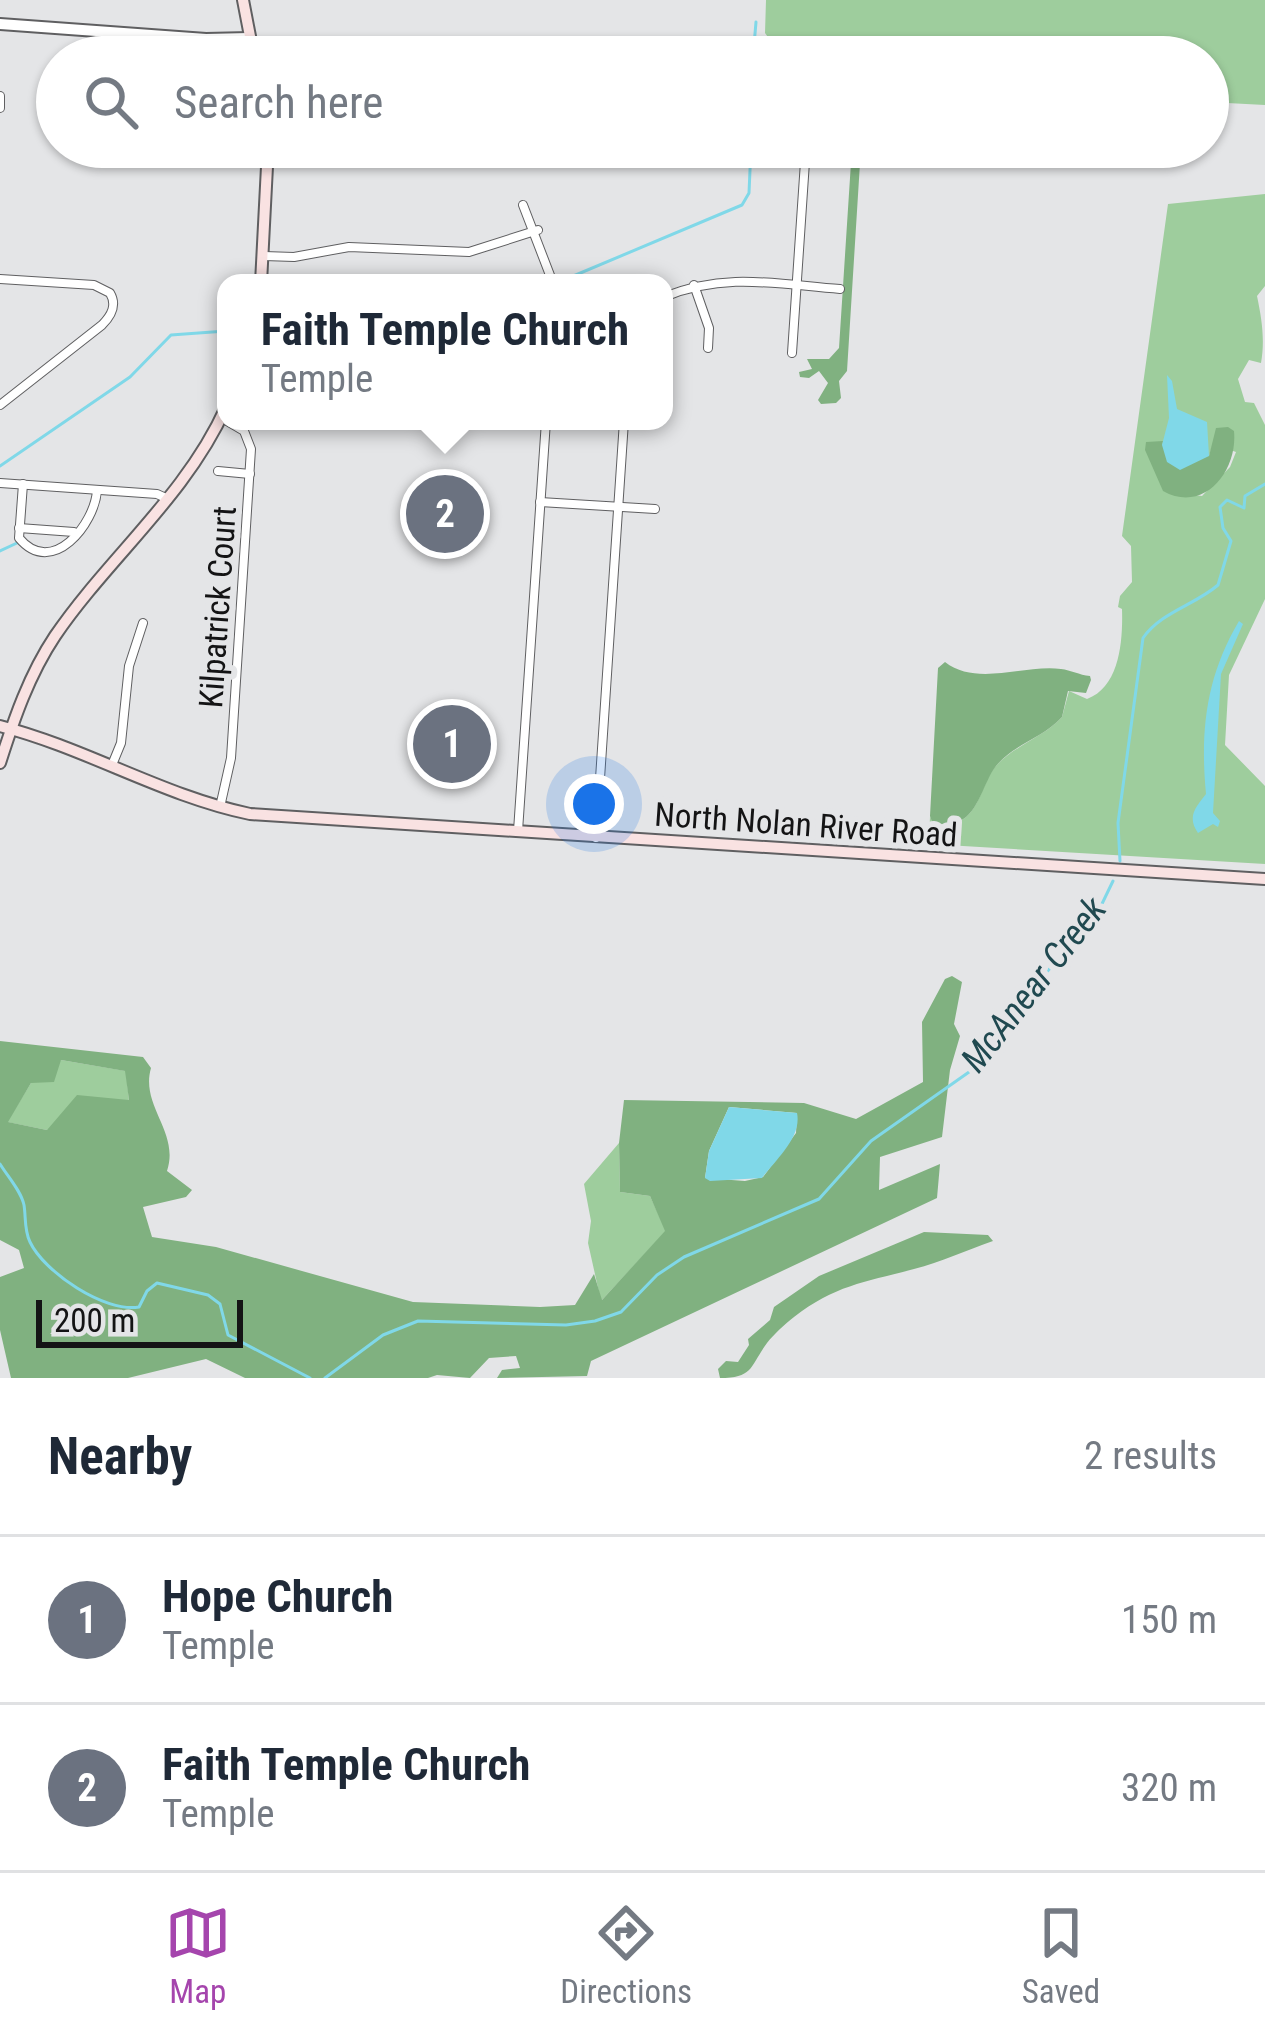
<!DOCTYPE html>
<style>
body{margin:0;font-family:"Roboto Condensed",sans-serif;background:#f6f6f7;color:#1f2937}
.scale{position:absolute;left:36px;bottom:30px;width:207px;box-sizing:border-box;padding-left:12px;border:6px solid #141415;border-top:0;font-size:33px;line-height:42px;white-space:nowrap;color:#141415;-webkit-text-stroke:9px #e4e5e7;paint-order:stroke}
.you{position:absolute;left:594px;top:804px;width:42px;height:42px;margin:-30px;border:9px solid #fff;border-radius:50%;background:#1a73e8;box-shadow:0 0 0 18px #1a73e833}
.badge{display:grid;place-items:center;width:78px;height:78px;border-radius:50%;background:#a545ad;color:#fff;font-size:39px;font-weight:700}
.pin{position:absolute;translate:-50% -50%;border:6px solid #fff;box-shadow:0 3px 12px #0006}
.popup{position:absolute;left:217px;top:274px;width:456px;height:156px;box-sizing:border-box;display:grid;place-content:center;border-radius:24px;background:#fff;filter:drop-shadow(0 3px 9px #0005);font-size:39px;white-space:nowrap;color:#747a83}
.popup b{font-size:45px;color:#1f2937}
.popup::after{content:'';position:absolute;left:50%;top:100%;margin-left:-24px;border:24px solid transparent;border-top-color:#fff}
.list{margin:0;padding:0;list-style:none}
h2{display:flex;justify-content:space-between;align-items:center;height:156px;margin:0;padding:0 48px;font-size:51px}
h2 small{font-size:39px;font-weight:400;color:#747a83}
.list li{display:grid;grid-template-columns:78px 1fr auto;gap:36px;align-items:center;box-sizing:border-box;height:168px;padding:0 48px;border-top:3px solid #e0e1e3}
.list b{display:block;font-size:45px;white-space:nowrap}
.list p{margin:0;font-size:39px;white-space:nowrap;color:#747a83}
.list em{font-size:39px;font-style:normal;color:#747a83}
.icon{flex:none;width:66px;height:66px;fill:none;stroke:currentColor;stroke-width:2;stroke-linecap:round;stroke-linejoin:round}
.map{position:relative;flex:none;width:1265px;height:1378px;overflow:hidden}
.search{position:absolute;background:#fff;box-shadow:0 3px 9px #0004;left:36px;right:36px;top:36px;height:132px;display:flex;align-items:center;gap:30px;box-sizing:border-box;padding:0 42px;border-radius:66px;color:#747a83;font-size:45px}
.sheet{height:492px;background:#fff}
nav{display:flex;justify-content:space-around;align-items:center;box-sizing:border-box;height:168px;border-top:3px solid #e0e1e3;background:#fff;font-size:33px;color:#747a83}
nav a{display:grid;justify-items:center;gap:6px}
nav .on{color:#a545ad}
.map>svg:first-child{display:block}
.green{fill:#9ecd9d;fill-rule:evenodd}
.forest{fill:#80b180;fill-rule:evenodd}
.water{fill:#80d8e8}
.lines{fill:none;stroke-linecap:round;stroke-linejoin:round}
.stream{stroke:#80d8e8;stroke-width:3}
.minor-casing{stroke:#5f5f61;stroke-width:10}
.tertiary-casing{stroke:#5f5f61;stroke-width:14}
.secondary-casing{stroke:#5f5f61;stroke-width:14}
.minor{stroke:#fff;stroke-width:8}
.tertiary{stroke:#fff;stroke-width:10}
.secondary{stroke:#f9e2e2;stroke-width:10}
.labels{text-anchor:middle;stroke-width:12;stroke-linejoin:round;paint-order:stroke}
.street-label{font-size:33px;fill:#141415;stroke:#e4e5e7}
.water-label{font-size:36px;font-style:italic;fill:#204950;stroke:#e4e5e7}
</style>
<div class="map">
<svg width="1265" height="1378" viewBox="0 0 1265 1378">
<rect width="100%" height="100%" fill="#e4e5e7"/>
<g class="green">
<polygon points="766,0 1265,0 1265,105 1208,102 1208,57 840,57 838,53 775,47 765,33"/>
<path d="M1265 194V286L1257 296C1262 320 1265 340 1261 363L1249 360 1238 379 1245 402 1254 403 1265 425V599L1229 675 1225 745 1265 786V864L929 844 930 816 932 822C941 825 951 826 960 821 979 812 983 781 995 767 1013 746 1044 737 1062 717L1069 691 1087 699C1120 687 1123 640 1122 609L1118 607 1120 596 1132 582 1131 546 1122 536 1168 204ZM1213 444 1236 452 1230 467 1202 496 1164 491 1150 455 1209 456Z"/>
<polygon points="61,1060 126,1071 129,1101 47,1130 7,1122 31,1083"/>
<polygon points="619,1143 620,1192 650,1196 666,1231 601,1301 588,1243 591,1221 584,1184"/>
</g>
<g class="forest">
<polygon points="852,147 861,147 847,371 839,381 841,398 836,403 821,404 818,400 828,383 819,371 809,378 800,377 799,372 812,369 807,359 829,359 839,348"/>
<path d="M1228 427 1234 431C1238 471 1204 514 1163 491L1145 450 1146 442 1163 441 1162 445 1209 456 1216 428Z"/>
<path d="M945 662C977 687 1025 664 1061 669 1071 670 1079 675 1090 676L1091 680 1086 693 1068 691 1062 717C1043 738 1014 744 996 766 984 781 979 812 960 821 951 826 941 825 932 822L930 816 938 668Z"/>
<path d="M952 976 962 982 954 1024 960 1036 950 1070 942 1137 880 1157 879 1190 940 1164 937 1198 591 1361 587 1376 497 1378 502 1370 520 1368 516 1356 489 1358 470 1378 437 1375 428 1378H245L206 1359 128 1378H11L0 1330V1277L24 1268 19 1250 0 1240V1041L143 1057 151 1068C140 1106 180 1132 167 1171L192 1190 186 1197 143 1207 152 1237 216 1247 413 1302 540 1307 575 1305 594 1274 602 1300 665 1231 650 1196 620 1192 619 1143 624 1100 804 1103 856 1119 923 1082 922 1022 945 979ZM61 1060 125 1071 129 1100 77 1095 47 1130 8 1122 31 1083 54 1082ZM729 1107 797 1113 796 1133 763 1177 745 1181 705 1178 709 1151Z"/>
<path d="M924 1232 988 1235 993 1241C967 1250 941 1262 914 1269 866 1282 835 1285 794 1317 785 1324 774 1334 767 1343 750 1366 754 1378 720 1378L718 1369 726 1361 738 1362 749 1345 748 1339 770 1320 774 1307 819 1276Z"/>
</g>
<g class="water">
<polygon points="1167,375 1172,381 1177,409 1207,422 1209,456 1180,470 1167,462 1162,445 1169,418"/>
<path d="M1239 621 1243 624 1221 674 1213 813 1220 821 1218 827 1213 824 1198 833C1186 816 1197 806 1206 794 1200 730 1206 677 1239 621Z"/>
<path d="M729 1107 797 1113C802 1137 776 1159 762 1178L710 1181 705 1178 709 1151Z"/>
</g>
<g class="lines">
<g class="stream">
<polyline points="753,57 756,22"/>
<polyline points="559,282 742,205 749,193 751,147"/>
<polyline points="0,466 130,377 171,335 226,331"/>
<polyline points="0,551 17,543"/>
<path d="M1120 861 1118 823 1143 638C1161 612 1195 605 1218 585L1231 541 1223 528 1220 507 1227 500 1244 508 1245 496 1265 484"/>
<path d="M0 1164C8 1177 21 1191 24 1205 26 1217 24 1230 30 1242 44 1272 105 1313 139 1307L147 1291 157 1283 208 1295 220 1304 228 1335 310 1378"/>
<polyline points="325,1378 383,1335 418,1321 566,1325 595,1321 621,1312 657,1275 684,1257 819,1199 871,1141 979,1065 999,1042 1030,992 1099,910 1113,881"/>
</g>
<g class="minor-casing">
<g id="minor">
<polyline points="0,96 0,108"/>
<polyline points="523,205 553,283"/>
<polyline points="264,256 294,257 349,247 469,252 538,230"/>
<path d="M0 279 94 285 110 293C117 305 112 315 102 325L0 405"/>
<polyline points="694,285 709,328 708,348"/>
<path d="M664 297C725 272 776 284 840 289"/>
<polyline points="792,353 806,147"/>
<polyline points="218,471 250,474"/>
<polyline points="0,483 157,494 168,499"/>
<path d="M23 484 19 538C52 578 95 524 97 490"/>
<polyline points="540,502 655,509"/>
<polyline points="19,528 74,532"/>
<polyline points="112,765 121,743 129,666 143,623"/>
<polyline points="220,807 231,758 251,449 244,431 227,421"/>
<polyline points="518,831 546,421"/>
<polyline points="596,838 624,421"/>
</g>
</g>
<g class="tertiary-casing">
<polyline id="tertiary" points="0,24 206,39 250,38"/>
</g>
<g class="secondary-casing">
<g id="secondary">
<polyline points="243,0 254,57"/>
<polyline points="261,283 268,147"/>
<path d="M0 726C86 748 163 796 250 814L1265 879"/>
<path d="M0 763C14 719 29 675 55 636 109 557 186 496 226 407"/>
</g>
</g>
<use href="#minor" class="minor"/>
<use href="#tertiary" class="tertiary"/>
<use href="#secondary" class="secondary"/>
</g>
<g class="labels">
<g class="street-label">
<text transform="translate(217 607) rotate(-86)" y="12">Kilpatrick Court</text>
<text transform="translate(806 824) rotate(4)" y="12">North Nolan River Road</text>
</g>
<g class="water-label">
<text transform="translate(1033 984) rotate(-52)" y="13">McAnear Creek</text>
</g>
</g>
</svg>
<div class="scale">200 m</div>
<div class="you"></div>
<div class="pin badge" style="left:452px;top:744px;background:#6b7280">1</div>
<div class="pin badge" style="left:445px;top:514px;background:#6b7280">2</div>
<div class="popup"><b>Faith Temple Church</b>Temple</div>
<div class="search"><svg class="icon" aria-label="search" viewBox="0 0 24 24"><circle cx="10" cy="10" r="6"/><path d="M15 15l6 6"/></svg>Search here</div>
</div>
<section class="sheet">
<h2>Nearby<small>2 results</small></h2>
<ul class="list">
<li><span class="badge" style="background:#6b7280">1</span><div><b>Hope Church</b><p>Temple</p></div><em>150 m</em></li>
<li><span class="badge" style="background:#6b7280">2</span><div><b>Faith Temple Church</b><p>Temple</p></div><em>320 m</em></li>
</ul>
</section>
<nav>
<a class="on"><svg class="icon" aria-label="map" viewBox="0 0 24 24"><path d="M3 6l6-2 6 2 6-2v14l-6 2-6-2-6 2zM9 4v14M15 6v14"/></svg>Map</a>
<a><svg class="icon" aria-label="directions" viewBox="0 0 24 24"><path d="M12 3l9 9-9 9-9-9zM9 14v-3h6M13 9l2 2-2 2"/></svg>Directions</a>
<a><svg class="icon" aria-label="saved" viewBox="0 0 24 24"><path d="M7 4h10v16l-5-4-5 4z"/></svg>Saved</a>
</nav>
